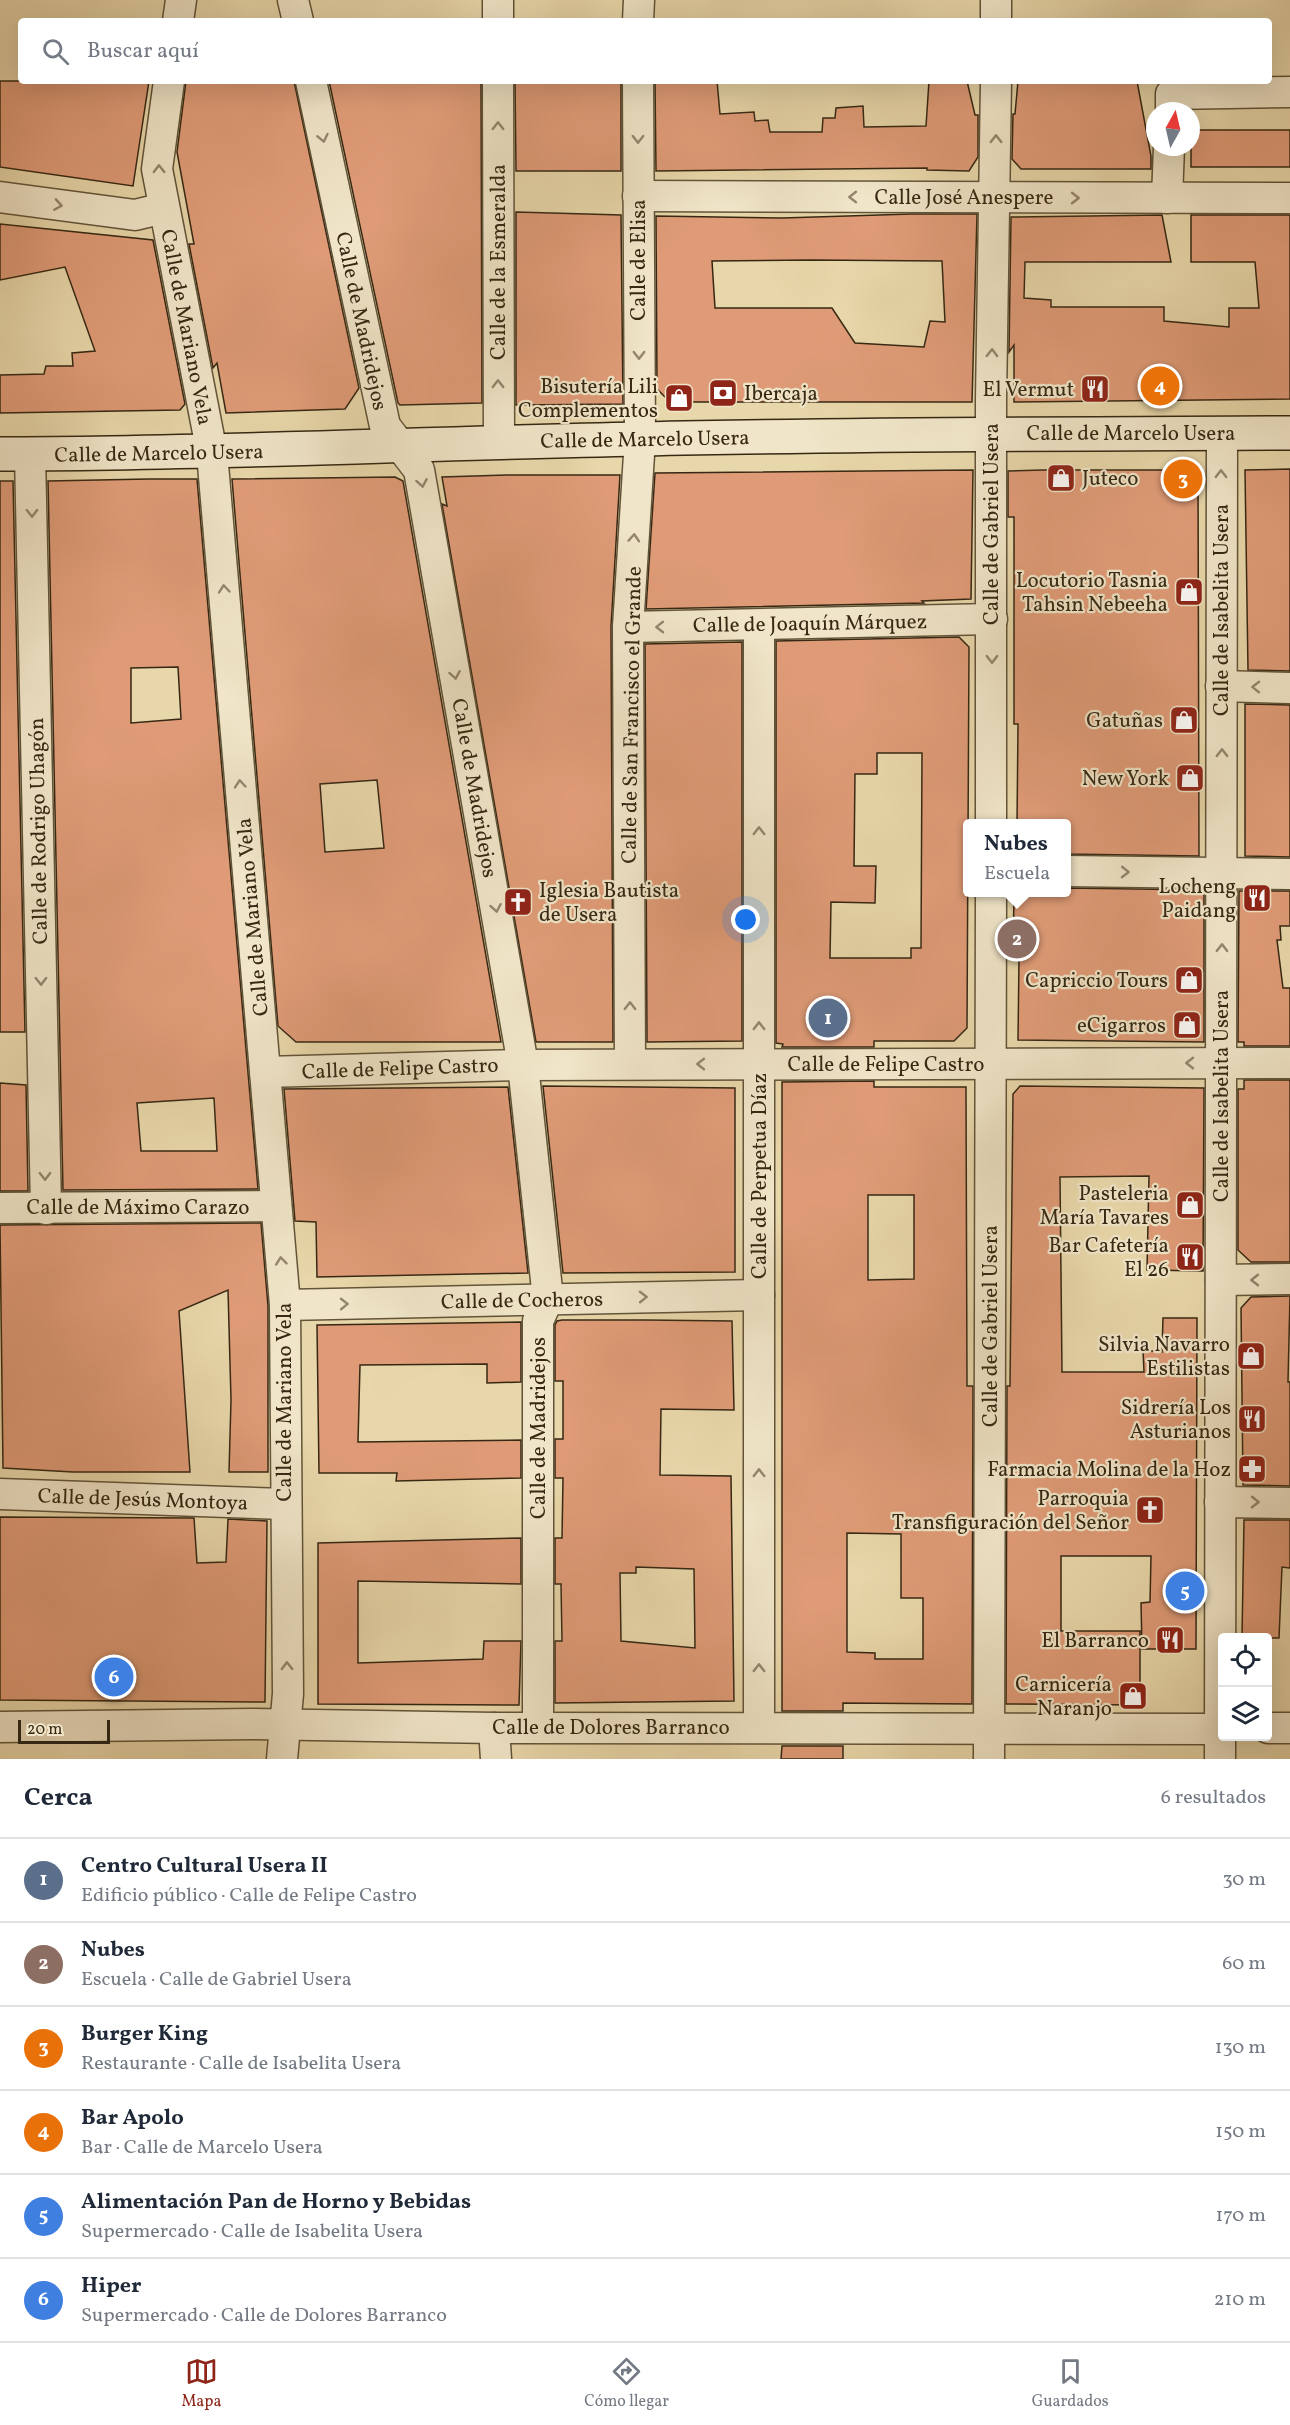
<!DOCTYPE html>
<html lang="es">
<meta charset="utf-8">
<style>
body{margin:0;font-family:Vollkorn,serif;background:#f2f2f3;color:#1f2937}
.controls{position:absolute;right:18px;bottom:18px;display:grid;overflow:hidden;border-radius:6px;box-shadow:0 6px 24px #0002}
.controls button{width:54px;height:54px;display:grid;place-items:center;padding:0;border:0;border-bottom:2px solid #e0e1e3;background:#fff;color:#1f2937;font:30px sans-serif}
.compass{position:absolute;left:1146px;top:102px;width:54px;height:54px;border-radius:50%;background:#fff;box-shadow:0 6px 24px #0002;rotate:8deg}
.scale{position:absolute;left:18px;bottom:15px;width:92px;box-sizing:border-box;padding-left:6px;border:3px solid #362813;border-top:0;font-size:16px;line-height:21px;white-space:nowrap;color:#362813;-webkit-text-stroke:4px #f0e5c8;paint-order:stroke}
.you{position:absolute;left:746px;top:920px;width:21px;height:21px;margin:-15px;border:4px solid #fff;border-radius:50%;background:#1a73e8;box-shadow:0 0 0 9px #1a73e833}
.badge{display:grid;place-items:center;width:39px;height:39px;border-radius:50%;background:#8f2418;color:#fff;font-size:20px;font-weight:700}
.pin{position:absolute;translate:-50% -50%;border:3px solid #fff;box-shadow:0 2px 6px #0006}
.popup{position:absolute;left:963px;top:819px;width:108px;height:78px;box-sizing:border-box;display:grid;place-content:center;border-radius:6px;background:#fff;filter:drop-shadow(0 2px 4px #0005);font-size:20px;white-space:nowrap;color:#747a83}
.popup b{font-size:22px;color:#1f2937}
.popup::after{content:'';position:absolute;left:50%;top:100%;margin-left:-12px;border:12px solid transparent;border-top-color:#fff}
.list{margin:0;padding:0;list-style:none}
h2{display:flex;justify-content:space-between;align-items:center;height:78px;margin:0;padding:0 24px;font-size:26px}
h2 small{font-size:20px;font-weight:400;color:#747a83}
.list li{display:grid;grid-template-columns:39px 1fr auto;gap:18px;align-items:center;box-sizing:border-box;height:84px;padding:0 24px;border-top:2px solid #e0e1e3}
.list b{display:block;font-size:22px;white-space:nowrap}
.list p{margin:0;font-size:20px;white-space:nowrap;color:#747a83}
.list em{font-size:20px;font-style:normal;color:#747a83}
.icon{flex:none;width:33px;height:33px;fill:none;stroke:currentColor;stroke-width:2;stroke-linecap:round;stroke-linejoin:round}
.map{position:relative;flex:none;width:1290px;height:1759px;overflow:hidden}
.search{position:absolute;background:#fff;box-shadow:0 6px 24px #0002;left:18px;right:18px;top:18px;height:66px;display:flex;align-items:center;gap:15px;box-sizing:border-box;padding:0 21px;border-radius:6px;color:#747a83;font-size:22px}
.sheet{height:582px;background:#fff}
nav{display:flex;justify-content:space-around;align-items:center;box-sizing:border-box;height:84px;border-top:2px solid #e0e1e3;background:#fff;font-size:16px;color:#747a83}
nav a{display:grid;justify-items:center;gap:3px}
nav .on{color:#8f2418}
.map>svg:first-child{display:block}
.building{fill:#df9b77;stroke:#362813;stroke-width:1.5;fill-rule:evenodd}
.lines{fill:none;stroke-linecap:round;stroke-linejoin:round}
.street-casing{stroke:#625439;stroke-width:33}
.secondary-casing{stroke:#362813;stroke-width:36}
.street{stroke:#f0e5c8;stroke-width:30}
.secondary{stroke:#f0e5c8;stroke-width:33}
.oneway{stroke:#93866e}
.labels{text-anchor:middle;stroke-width:4.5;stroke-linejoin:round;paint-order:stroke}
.street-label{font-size:21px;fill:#362813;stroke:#f0e5c8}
.poi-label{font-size:21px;fill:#362813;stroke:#f0e5c8;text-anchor:end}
</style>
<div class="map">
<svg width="1290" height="1759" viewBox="0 0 1290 1759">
<rect width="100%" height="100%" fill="#e8d7aa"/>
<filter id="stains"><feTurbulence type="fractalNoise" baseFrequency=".00333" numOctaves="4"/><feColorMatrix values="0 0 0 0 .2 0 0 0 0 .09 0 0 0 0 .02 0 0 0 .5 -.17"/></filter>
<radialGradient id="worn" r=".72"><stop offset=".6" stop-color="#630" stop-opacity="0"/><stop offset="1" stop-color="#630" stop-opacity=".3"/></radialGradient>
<g class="building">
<polygon points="0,81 149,81 133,186 0,167"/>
<polygon points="186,81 294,81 359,388 345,409 226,413 217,363 213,368 189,244 194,244 177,152"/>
<polygon points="329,81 481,81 482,403 400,405 398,403"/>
<polygon points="515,81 621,81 621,171 516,171"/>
<polygon points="655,81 717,81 720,114 754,112 755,121 768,120 770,132 822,132 823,118 835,118 836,108 863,106 864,127 926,126 929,81 967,81 975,115 978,115 978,157 969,171 927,170 927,168 656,171"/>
<polygon points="1018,81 1137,81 1151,156 1151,169 1021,169 1012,159 1013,114 1015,114"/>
<rect x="1191" y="130" width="99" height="37"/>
<polygon points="516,212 621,215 623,404 516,405"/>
<path d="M912 214H977L972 402H670L657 389 656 216 782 218ZM810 260 942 261 945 322 930 321 924 347 855 343 832 308H715L712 261Z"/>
<polygon points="1162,215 1171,262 1025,262 1024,298 1051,300 1051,307 1164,307 1164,321 1229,327 1229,308 1259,308 1255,262 1191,262 1191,215 1290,215 1290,399 1014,402 1014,345 1009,352 1011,217"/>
<polygon points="0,224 153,240 185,404 180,410 0,413 0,375 44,374 46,366 73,366 72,353 95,351 65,267 0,280"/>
<polygon points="1290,469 1290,671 1248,670 1245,470"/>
<polygon points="973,470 971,599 922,601 924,603 646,609 655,473"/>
<polygon points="1043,470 1198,470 1199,856 1066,854 1066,824 1017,824 1018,724 1014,724 1014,517 1008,517 1008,471"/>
<polygon points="507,475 620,475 611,627 613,1042 536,1042 442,504 447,506 442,477"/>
<path d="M395 477 403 481 501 1042H296L278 1026 232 479ZM377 780 384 848 325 852 320 784Z"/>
<path d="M149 479H197L258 1189 63 1190 48 481ZM178 667 181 719 131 723V668ZM214 1098 217 1151H141L137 1103Z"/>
<polygon points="0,481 13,481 25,1032 0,1032"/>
<path d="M959 637 969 647 967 1028 954 1041H874V1047H782L783 1044 776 1043V641ZM877 753H922L921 948H911V958H830L831 902 875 903 876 866H854L855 774H877Z"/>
<polygon points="742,642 742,1041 647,1042 645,644"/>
<polygon points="1245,704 1290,705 1290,857 1245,856"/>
<polygon points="1066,888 1204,890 1204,1042 1018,1040 1019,958 1013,958 1014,894 1066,894"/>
<polygon points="1239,891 1290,891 1290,926 1280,926 1281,940 1277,940 1283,988 1290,988 1290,1046 1244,1046 1244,1042 1238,1042"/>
<polygon points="1244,1080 1290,1080 1290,1262 1251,1262 1238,1250 1238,1089 1244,1089"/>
<path d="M874 1081V1087H966L967 1386H973L972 1704 843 1703V1711H782V1082ZM868 1195H914V1279L868 1280ZM847 1533 901 1534V1598H923V1659H875V1653L847 1652Z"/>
<polygon points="0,1083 26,1085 28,1191 0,1191"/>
<polygon points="543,1086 735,1088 735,1272 563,1273"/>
<polygon points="1020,1086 1204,1088 1203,1271 1147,1270 1149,1176 1060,1177 1062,1372 1144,1372 1143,1350 1162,1352 1163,1318 1197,1318 1196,1649 1142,1649 1141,1603 1150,1602 1151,1556 1061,1556 1061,1631 1140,1631 1140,1705 1006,1704 1007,1386 1010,1386 1013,1094"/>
<polygon points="508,1087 528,1273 317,1277 316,1222 295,1221 284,1089"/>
<polygon points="261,1223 268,1306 268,1472 229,1472 231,1400 228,1290 179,1311 190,1472 73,1472 3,1468 0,1225"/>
<polygon points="1290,1296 1288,1382 1290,1382 1290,1486 1243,1485 1241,1308 1251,1297"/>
<path d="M646 1320 732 1321 734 1410 661 1409 660 1475 731 1476 734 1701 555 1703V1641H562L561 1584H555V1538H562L563 1478H555V1439H563V1381H555V1325L557 1321 562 1320ZM636 1567 694 1569 695 1648 621 1641 620 1573H636Z"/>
<polygon points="521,1322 521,1382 487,1383 487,1364 360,1365 358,1442 521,1440 521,1478 396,1481 397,1473 319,1473 317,1325"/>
<polygon points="0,1517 194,1518 197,1563 226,1562 228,1519 267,1521 265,1702 0,1700"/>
<polygon points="1244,1520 1290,1520 1290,1568 1282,1567 1279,1638 1242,1638"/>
<polygon points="521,1538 521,1584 358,1581 358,1663 483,1659 484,1641 521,1641 519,1705 318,1704 318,1543"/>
<polygon points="782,1746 843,1746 843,1759 781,1759"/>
</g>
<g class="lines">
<g class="street-casing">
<g id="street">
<polyline points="293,0 298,21"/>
<polyline points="178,21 181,0"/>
<polyline points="498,21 498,0"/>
<polyline points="638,21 639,0"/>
<polyline points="996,21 996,0"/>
<polyline points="169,81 157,169 212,453 285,1305 288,1694 282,1759"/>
<polyline points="311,81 385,426 419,470 523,1065 548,1299 538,1321 538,1727"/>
<polyline points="498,81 499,443"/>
<polyline points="1171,111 1171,94 1290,92"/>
<polyline points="638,196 1290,198"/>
<polyline points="0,197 135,215 164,208"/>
<polyline points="1167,198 1169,147"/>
<polyline points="30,454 46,1209"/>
<polyline points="628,627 992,619"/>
<polyline points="1221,686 1290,688"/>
<polyline points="991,824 991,400 996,81"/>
<polyline points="1066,871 1290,874"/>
<polyline points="630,1064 628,627 640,439 638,81"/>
<polyline points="265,1072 523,1065 1290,1063"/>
<polyline points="0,1208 275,1206"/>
<polyline points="1221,1280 1290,1279"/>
<polyline points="285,1305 759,1295"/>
<polyline points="0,1494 285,1504"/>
<polyline points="1220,1502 1290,1503"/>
<polyline points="0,1727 253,1724 494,1728 1222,1729"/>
<polyline points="759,1727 759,625"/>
<polyline points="494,1728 496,1759"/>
<polyline points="1268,1728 1290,1728"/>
<polyline points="989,1759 991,892"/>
<polyline points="1220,1759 1222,433"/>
</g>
</g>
<g class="secondary-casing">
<path id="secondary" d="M0 454C214 454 428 443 642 439 858 434 1074 434 1290 433"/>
</g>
<use href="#street" class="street"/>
<use href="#secondary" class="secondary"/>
</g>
<defs><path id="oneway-chevron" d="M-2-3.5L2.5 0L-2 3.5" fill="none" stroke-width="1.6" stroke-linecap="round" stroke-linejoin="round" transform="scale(1.5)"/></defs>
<g class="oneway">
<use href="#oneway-chevron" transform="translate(498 126) rotate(-90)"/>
<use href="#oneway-chevron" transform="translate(323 138) rotate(78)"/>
<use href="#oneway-chevron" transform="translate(638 139) rotate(90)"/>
<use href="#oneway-chevron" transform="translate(996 139) rotate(-90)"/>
<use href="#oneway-chevron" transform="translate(159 169) rotate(-91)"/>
<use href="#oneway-chevron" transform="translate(853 197) rotate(-180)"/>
<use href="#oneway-chevron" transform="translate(1075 198)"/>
<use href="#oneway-chevron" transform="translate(58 205) rotate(9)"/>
<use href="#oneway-chevron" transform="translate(992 353) rotate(-89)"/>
<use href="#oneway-chevron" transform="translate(639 355) rotate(90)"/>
<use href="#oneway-chevron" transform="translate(498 384) rotate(-90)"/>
<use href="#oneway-chevron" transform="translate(1221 474) rotate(-90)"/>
<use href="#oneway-chevron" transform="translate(422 483) rotate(80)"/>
<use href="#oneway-chevron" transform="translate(32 513) rotate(89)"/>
<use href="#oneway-chevron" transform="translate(634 538) rotate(-86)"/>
<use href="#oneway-chevron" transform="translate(224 589) rotate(-95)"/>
<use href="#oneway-chevron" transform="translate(660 627) rotate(179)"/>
<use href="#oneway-chevron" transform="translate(992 659) rotate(90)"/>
<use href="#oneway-chevron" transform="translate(455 675) rotate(80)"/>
<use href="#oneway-chevron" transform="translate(1256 687) rotate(-179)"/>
<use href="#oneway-chevron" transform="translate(1222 753) rotate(-90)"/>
<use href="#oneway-chevron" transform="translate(240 784) rotate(-95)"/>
<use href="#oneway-chevron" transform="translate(759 831) rotate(-90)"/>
<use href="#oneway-chevron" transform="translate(1125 872) rotate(1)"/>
<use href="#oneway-chevron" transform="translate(496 908) rotate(80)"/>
<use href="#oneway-chevron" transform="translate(1222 948) rotate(-89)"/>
<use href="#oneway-chevron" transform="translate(41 981) rotate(89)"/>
<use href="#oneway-chevron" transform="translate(630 1006) rotate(-90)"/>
<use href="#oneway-chevron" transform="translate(759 1026) rotate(-90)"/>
<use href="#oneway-chevron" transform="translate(1190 1063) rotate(180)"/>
<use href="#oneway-chevron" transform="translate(701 1064) rotate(-180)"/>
<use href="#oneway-chevron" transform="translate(45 1176) rotate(89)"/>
<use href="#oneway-chevron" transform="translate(281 1261) rotate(-96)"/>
<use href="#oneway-chevron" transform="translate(1255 1280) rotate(180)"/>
<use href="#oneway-chevron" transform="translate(643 1297) rotate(-1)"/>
<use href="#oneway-chevron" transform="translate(344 1304) rotate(-1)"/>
<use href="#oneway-chevron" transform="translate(759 1473) rotate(-90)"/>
<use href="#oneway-chevron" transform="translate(1255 1502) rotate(1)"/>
<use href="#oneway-chevron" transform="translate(287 1666) rotate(-91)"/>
<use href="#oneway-chevron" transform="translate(759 1668) rotate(-90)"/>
</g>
<defs>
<g id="restaurant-square" transform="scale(1.5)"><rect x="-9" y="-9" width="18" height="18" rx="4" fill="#8f2418" stroke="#f0e5c8"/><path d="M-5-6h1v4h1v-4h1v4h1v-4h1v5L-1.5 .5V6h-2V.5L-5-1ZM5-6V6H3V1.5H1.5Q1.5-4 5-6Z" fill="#fff"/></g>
<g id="bank-square" transform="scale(1.5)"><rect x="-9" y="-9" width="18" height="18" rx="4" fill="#8f2418" stroke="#f0e5c8"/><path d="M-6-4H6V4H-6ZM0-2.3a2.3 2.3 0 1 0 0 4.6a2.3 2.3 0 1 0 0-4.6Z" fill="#fff"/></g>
<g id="shop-square" transform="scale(1.5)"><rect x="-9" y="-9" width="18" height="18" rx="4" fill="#8f2418" stroke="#f0e5c8"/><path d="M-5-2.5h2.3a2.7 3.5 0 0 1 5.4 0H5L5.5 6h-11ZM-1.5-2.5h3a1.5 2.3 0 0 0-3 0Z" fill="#fff"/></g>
<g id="church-square" transform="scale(1.5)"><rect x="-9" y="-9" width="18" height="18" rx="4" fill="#8f2418" stroke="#f0e5c8"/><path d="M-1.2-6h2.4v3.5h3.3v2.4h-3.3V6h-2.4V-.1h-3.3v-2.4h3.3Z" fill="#fff"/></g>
<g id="pharmacy-square" transform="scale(1.5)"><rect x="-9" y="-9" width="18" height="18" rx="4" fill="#8f2418" stroke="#f0e5c8"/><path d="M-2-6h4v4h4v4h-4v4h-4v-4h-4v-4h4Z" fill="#fff"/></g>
</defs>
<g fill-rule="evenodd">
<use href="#restaurant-square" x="1095" y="389"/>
<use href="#bank-square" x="723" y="393"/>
<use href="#shop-square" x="679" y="398"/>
<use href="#shop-square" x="1061" y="478"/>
<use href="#shop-square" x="1189" y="592"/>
<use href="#shop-square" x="1184" y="720"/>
<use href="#shop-square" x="1190" y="778"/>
<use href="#restaurant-square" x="1257" y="898"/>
<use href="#church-square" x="518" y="902"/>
<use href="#shop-square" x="1189" y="980"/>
<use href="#shop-square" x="1187" y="1025"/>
<use href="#shop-square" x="1190" y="1205"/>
<use href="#restaurant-square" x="1190" y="1257"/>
<use href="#shop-square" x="1251" y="1356"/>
<use href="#restaurant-square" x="1252" y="1419"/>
<use href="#pharmacy-square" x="1252" y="1469"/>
<use href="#church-square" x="1150" y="1510"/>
<use href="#restaurant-square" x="1170" y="1640"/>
<use href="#shop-square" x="1133" y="1696"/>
</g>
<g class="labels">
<g class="street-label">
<text x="964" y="204">Calle José Anespere</text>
<text transform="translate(638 260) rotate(-90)" y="7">Calle de Elisa</text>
<text transform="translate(498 262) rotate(-90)" y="7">Calle de la Esmeralda</text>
<text transform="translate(362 321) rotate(78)" y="7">Calle de Madridejos</text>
<text transform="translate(187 327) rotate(79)" y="7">Calle de Mariano Vela</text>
<text x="1131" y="440">Calle de Marcelo Usera</text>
<text transform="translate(645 439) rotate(-1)" y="7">Calle de Marcelo Usera</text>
<text transform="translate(159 453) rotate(-1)" y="7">Calle de Marcelo Usera</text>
<text transform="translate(991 524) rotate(-90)" y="7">Calle de Gabriel Usera</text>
<text transform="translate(1221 610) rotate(-90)" y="7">Calle de Isabelita Usera</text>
<text transform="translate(810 623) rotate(-1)" y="7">Calle de Joaquín Márquez</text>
<text transform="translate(631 715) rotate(-89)" y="7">Calle de San Francisco el Grande</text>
<text transform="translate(475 788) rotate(80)" y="7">Calle de Madridejos</text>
<text transform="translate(38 831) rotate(-91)" y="7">Calle de Rodrigo Uhagón</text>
<text transform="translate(252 917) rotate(-95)" y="7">Calle de Mariano Vela</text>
<text x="886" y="1071">Calle de Felipe Castro</text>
<text transform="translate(400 1068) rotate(-2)" y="7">Calle de Felipe Castro</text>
<text transform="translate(1221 1096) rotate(-90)" y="7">Calle de Isabelita Usera</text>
<text transform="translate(759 1176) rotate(-90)" y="7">Calle de Perpetua Díaz</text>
<text x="138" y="1214">Calle de Máximo Carazo</text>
<text transform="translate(522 1300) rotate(-1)" y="7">Calle de Cocheros</text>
<text transform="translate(990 1326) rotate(-90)" y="7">Calle de Gabriel Usera</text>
<text transform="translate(284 1402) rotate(-90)" y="7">Calle de Mariano Vela</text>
<text transform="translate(538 1428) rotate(-90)" y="7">Calle de Madridejos</text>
<text transform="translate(143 1499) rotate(2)" y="7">Calle de Jesús Montoya</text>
<text x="611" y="1734">Calle de Dolores Barranco</text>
</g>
<g class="poi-label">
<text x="658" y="393">Bisutería Lili<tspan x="658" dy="24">Complementos</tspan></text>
<text x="1074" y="396">El Vermut</text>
<text x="744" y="400" text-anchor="start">Ibercaja</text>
<text x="1082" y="485" text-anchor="start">Juteco</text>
<text x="1168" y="587">Locutorio Tasnia<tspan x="1168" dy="24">Tahsin Nebeeha</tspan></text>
<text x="1163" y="727">Gatuñas</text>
<text x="1169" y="785">New York</text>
<text x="1236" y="893">Locheng<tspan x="1236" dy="24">Paidang</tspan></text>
<text x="539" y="897" text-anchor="start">Iglesia Bautista<tspan x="539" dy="24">de Usera</tspan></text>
<text x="1168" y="987">Capriccio Tours</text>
<text x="1166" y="1032">eCigarros</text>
<text x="1169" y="1200">Pasteleria<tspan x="1169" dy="24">María Tavares</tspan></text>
<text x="1169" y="1252">Bar Cafetería<tspan x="1169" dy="24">El 26</tspan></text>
<text x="1230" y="1351">Silvia Navarro<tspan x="1230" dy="24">Estilistas</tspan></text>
<text x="1231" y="1414">Sidrería Los<tspan x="1231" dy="24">Asturianos</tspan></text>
<text x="1231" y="1476">Farmacia Molina de la Hoz</text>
<text x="1129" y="1505">Parroquia<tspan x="1129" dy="24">Transfiguración del Señor</tspan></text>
<text x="1149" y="1647">El Barranco</text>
<text x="1112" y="1691">Carnicería<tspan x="1112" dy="24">Naranjo</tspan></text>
</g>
</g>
<rect width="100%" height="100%" filter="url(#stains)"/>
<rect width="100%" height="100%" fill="url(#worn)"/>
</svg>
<div class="controls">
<button><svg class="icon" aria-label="locate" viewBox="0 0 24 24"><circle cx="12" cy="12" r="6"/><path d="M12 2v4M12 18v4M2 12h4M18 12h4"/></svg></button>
<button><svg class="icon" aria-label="layers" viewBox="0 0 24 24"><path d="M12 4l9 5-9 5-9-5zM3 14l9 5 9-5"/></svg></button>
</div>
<svg class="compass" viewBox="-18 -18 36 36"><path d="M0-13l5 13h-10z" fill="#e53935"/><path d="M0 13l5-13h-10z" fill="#747a83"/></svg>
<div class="scale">20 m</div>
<div class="you"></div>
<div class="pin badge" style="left:828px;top:1018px;background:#5c6f8a">1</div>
<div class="pin badge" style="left:1017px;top:939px;background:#8d6e63">2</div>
<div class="popup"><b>Nubes</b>Escuela</div>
<div class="pin badge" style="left:1183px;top:479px;background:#e8710a">3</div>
<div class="pin badge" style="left:1160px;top:386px;background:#e8710a">4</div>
<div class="pin badge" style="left:1185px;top:1591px;background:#3f7fe0">5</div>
<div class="pin badge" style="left:114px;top:1677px;background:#3f7fe0">6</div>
<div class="search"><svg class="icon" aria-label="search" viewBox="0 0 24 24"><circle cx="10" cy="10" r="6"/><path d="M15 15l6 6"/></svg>Buscar aquí</div>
</div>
<section class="sheet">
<h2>Cerca<small>6 resultados</small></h2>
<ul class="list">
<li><span class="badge" style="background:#5c6f8a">1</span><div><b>Centro Cultural Usera II</b><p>Edificio público · Calle de Felipe Castro</p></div><em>30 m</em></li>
<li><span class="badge" style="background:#8d6e63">2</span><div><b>Nubes</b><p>Escuela · Calle de Gabriel Usera</p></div><em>60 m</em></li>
<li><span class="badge" style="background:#e8710a">3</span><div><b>Burger King</b><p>Restaurante · Calle de Isabelita Usera</p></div><em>130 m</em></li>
<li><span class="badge" style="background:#e8710a">4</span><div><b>Bar Apolo</b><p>Bar · Calle de Marcelo Usera</p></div><em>150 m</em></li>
<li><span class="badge" style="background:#3f7fe0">5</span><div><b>Alimentación Pan de Horno y Bebidas</b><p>Supermercado · Calle de Isabelita Usera</p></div><em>170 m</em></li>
<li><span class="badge" style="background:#3f7fe0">6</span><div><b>Hiper</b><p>Supermercado · Calle de Dolores Barranco</p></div><em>210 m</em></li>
</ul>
</section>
<nav>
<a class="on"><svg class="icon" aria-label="map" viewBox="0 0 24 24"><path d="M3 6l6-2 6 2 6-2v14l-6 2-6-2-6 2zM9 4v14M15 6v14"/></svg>Mapa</a>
<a><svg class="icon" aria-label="directions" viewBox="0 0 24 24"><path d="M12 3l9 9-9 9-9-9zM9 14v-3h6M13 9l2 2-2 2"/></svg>Cómo llegar</a>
<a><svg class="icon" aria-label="saved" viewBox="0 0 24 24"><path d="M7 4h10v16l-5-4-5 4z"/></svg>Guardados</a>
</nav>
